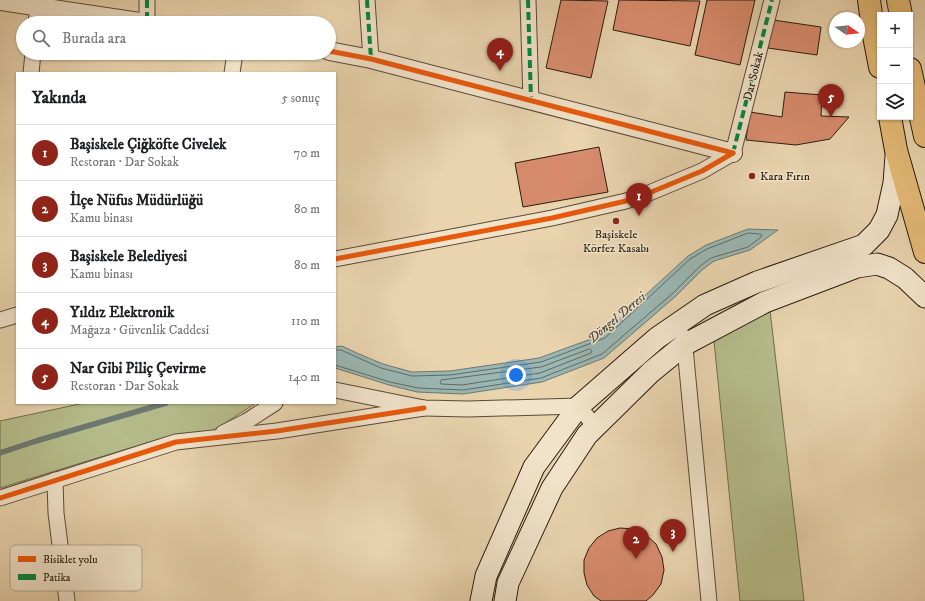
<!DOCTYPE html>
<html lang="tr">
<meta charset="utf-8">
<style>
body{margin:0;font-family:"IM FELL DW Pica",serif;background:#f6f6f6;color:#202124}
.controls{position:absolute;right:12px;top:12px;display:grid;overflow:hidden;border-radius:0px;box-shadow:0 1px 3px #0004}
.controls button{width:36px;height:36px;display:grid;place-items:center;padding:0;border:0;border-bottom:1px solid #e0e0e0;background:#fff;color:#202124;font:20px sans-serif}
.compass{position:absolute;left:829px;top:12px;width:36px;height:36px;border-radius:50%;background:#fff;box-shadow:0 1px 3px #0004;rotate:104deg}
.you{position:absolute;left:516px;top:375px;width:14px;height:14px;margin:-10px;border:3px solid #fff;border-radius:50%;background:#1a73e8;box-shadow:0 0 0 6px #1a73e833}
.badge{display:grid;place-items:center;width:26px;height:26px;border-radius:50%;background:#8f2418;color:#fff;font-size:13px;font-weight:700}
.pin{position:absolute;translate:-50% -33px;filter:drop-shadow(0 1px 2px #0008)}
.pin::after{content:'';position:absolute;top:21px;width:14px;height:12px;background:inherit;clip-path:polygon(0 0,100% 0,50% 100%)}
.list{margin:0;padding:0;list-style:none}
h2{display:flex;justify-content:space-between;align-items:center;height:52px;margin:0;padding:0 16px;font-size:17px}
h2 small{font-size:13px;font-weight:400;color:#757577}
.list li{display:grid;grid-template-columns:26px 1fr auto;gap:12px;align-items:center;box-sizing:border-box;height:56px;padding:0 16px;border-top:1px solid #e0e0e0}
.list b{display:block;font-size:15px;white-space:nowrap}
.list p{margin:0;font-size:13px;white-space:nowrap;color:#757577}
.list em{font-size:13px;font-style:normal;color:#757577}
.icon{flex:none;width:22px;height:22px;fill:none;stroke:currentColor;stroke-width:2;stroke-linecap:round;stroke-linejoin:round}
.map{position:relative;flex:none;width:925px;height:601px;overflow:hidden}
.search{position:absolute;background:#fff;box-shadow:0 1px 3px #0004;left:16px;top:16px;width:320px;height:44px;display:flex;align-items:center;gap:10px;box-sizing:border-box;padding:0 14px;border-radius:22px;color:#757577;font-size:15px}
.panel{position:absolute;background:#fff;box-shadow:0 1px 3px #0004;left:16px;top:72px;width:320px;height:332px;border-radius:0px}
.map>svg:first-child{display:block}
.green{fill:#b5bd8b;stroke:#6f6c4e}
.water{fill:#9ab7b3;stroke:#6d7972}
.lines{fill:none;stroke-linecap:round;stroke-linejoin:round}
.shore{stroke:#626a62;stroke-width:1}
.stream{stroke:#6d7972;stroke-width:5.5}
.building{fill:#d88c6d;stroke:#291c10}
.minor-casing{stroke:#594a38;stroke-width:17}
.tertiary-casing{stroke:#594a38;stroke-width:20}
.secondary-casing{stroke:#291c10;stroke-width:23}
.trunk-casing{stroke:#291c10;stroke-width:24}
.minor{stroke:#f1e3ca;stroke-width:15}
.tertiary{stroke:#f1e3ca;stroke-width:18}
.secondary{stroke:#f1e3ca;stroke-width:21}
.trunk{stroke:#e4ba77;stroke-width:22}
.quiet{stroke:#00873e;stroke-width:4;stroke-dasharray:8 4;stroke-linecap:butt}
.cycleway-casing{stroke:#f1e3ca;stroke-width:8}
.cycleway{stroke:#e8590c;stroke-width:5}
.poi-dot{fill:#8f2418;stroke:#f1e3ca;stroke-width:1.5}
.labels{text-anchor:middle;stroke-width:3;stroke-linejoin:round;paint-order:stroke}
.street-label{font-size:12px;fill:#291c10;stroke:#f1e3ca}
.poi-label{font-size:12px;fill:#291c10;stroke:#f1e3ca;text-anchor:start}
.water-label{font-size:13px;font-style:italic;fill:#4b4a41;stroke:#f1e3ca}
.key{fill:#f1e3ca;stroke:#b5a792;stroke-width:1}
.key-label{font-size:11px;fill:#291c10}
</style>
<div class="map">
<svg width="925" height="601" viewBox="0 0 925 601">
<rect width="100%" height="100%" fill="#e9d4ae"/>
<filter id="stains"><feTurbulence type="fractalNoise" baseFrequency=".005" numOctaves="4"/><feColorMatrix values="0 0 0 0 .2 0 0 0 0 .09 0 0 0 0 .02 0 0 0 .5 -.17"/></filter>
<radialGradient id="worn" r=".72"><stop offset=".6" stop-color="#630" stop-opacity="0"/><stop offset="1" stop-color="#630" stop-opacity=".3"/></radialGradient>
<g class="green">
<polygon points="769,302 804,601 740,601 713,331"/>
<polygon points="84,403 256,403 213,431 172,435 0,488 0,421"/>
</g>
<polygon class="water" points="748,229 778,230 750,250 714,261 702,270 676,296 604,358 542,382 463,394 417,392 389,385 335,368 335,347 342,346 359,354 383,364 412,372 450,371 539,358 602,335 688,256 706,245"/>
<g class="lines">
<g class="shore">
<polygon points="590,349 592,351 591,353 540,373 462,385 441,384 440,382 441,380 541,367"/>
<polyline points="335,350 341,350 381,368 412,376 450,375 541,362 605,338 690,259 707,249 748,233 760,234 762,235 761,237 748,247 711,258 699,267 673,293 602,354 541,378 463,390 418,388 390,382 335,365"/>
</g>
<polyline class="stream" points="0,453 36,441 166,403"/>
</g>
<g class="building">
<polygon points="561,0 608,1 591,78 546,68"/>
<polygon points="619,0 700,1 690,46 613,30"/>
<polygon points="707,0 755,0 740,65 695,55"/>
<polygon points="773,20 821,27 817,55 768,48"/>
<polygon points="785,92 822,95 821,116 849,117 830,139 796,145 746,140 750,112 782,117"/>
<polygon points="599,147 608,192 523,207 515,163"/>
<polygon points="620,528 634,529 646,535 656,544 662,557 664,570 661,584 653,595 646,601 601,601 594,596 587,585 584,573 584,560 589,548 597,538 608,531"/>
</g>
<g class="lines">
<g class="minor-casing">
<g id="minor">
<polyline points="147,0 147,23"/>
<polyline points="367,0 371,59"/>
<polyline points="528,0 531,101"/>
<polyline points="36,23 38,7"/>
<polyline points="31,73 33,53"/>
<polyline points="232,73 235,53"/>
<polyline points="335,259 552,218 626,201 649,193 702,171 733,153 772,0"/>
<polyline points="0,320 17,315"/>
<polyline points="684,337 709,601"/>
<polyline points="335,390 424,408 468,409 579,406 595,427"/>
<polyline points="223,433 247,421 275,403"/>
<polyline points="55,480 56,513 67,601"/>
<polyline points="0,498 176,442 277,431 424,408"/>
</g>
</g>
<g class="tertiary-casing">
<g id="tertiary">
<polyline points="0,1 146,23"/>
<polyline points="329,51 371,59 733,153"/>
</g>
</g>
<g class="secondary-casing">
<g id="secondary">
<polyline points="481,601 486,576 534,467 579,406 657,338 705,305 757,282 864,245 879,230 887,215 894,183 896,156"/>
<polyline points="505,601 508,583 552,488 587,435 651,372 684,345 765,302 857,267 877,264 889,268 905,278 925,297"/>
</g>
</g>
<g class="trunk-casing">
<g id="trunk">
<polyline points="869,0 874,36 880,67"/>
<polyline points="898,0 901,15"/>
<polyline points="910,69 925,136"/>
<polyline points="890,117 896,150 925,252"/>
</g>
</g>
<use href="#minor" class="minor"/>
<use href="#tertiary" class="tertiary"/>
<use href="#secondary" class="secondary"/>
<use href="#trunk" class="trunk"/>
<g class="quiet">
<polyline points="147,0 147,23"/>
<polyline points="367,0 371,59"/>
<polyline points="528,0 531,101"/>
<polyline points="733,153 772,0"/>
</g>
<g class="cycleway-casing">
<g id="cycleway">
<polyline points="329,51 371,59 733,153"/>
<polyline points="335,259 552,218 626,201 649,193 702,171 733,153"/>
<polyline points="0,498 176,442 277,431 424,408"/>
</g>
</g>
<use href="#cycleway" class="cycleway"/>
</g>
<g class="poi-dot">
<circle cx="752" cy="176" r="4"/>
<circle cx="616" cy="221" r="4"/>
</g>
<g class="labels">
<g class="street-label">
<text transform="translate(753 76) rotate(-76)" y="4">Dar Sokak</text>
</g>
<g class="poi-label">
<text x="760" y="180">Kara Fırın</text>
<text x="616" y="238" text-anchor="middle">Başiskele<tspan x="616" dy="14">Körfez Kasabı</tspan></text>
</g>
<g class="water-label">
<text transform="translate(616 317) rotate(-40)" y="5">Döngel Deresi</text>
</g>
</g>
<rect x="10" y="545" width="132" height="46" rx="6" class="key"/>
<rect x="18" y="556" width="18" height="6" fill="#e8590c"/>
<rect x="18" y="574" width="18" height="6" fill="#00873e"/>
<g class="key-label">
<text x="43" y="563">Bisiklet yolu</text>
<text x="43" y="581">Patika</text>
</g>
<rect width="100%" height="100%" filter="url(#stains)"/>
<rect width="100%" height="100%" fill="url(#worn)"/>
</svg>
<div class="controls">
<button>+</button>
<button>−</button>
<button><svg class="icon" aria-label="layers" viewBox="0 0 24 24"><path d="M12 4l9 5-9 5-9-5zM3 14l9 5 9-5"/></svg></button>
</div>
<svg class="compass" viewBox="-18 -18 36 36"><path d="M0-13l5 13h-10z" fill="#e53935"/><path d="M0 13l5-13h-10z" fill="#757577"/></svg>
<div class="you"></div>
<div class="pin badge" style="left:639px;top:216px">1</div>
<div class="pin badge" style="left:636px;top:559px">2</div>
<div class="pin badge" style="left:673px;top:552px">3</div>
<div class="pin badge" style="left:500px;top:71px">4</div>
<div class="pin badge" style="left:831px;top:117px">5</div>
<div class="search"><svg class="icon" aria-label="search" viewBox="0 0 24 24"><circle cx="10" cy="10" r="6"/><path d="M15 15l6 6"/></svg>Burada ara</div>
<section class="panel">
<h2>Yakında<small>5 sonuç</small></h2>
<ul class="list">
<li><span class="badge">1</span><div><b>Başiskele Çiğköfte Civelek</b><p>Restoran · Dar Sokak</p></div><em>70 m</em></li>
<li><span class="badge">2</span><div><b>İlçe Nüfus Müdürlüğü</b><p>Kamu binası</p></div><em>80 m</em></li>
<li><span class="badge">3</span><div><b>Başiskele Belediyesi</b><p>Kamu binası</p></div><em>80 m</em></li>
<li><span class="badge">4</span><div><b>Yıldız Elektronik</b><p>Mağaza · Güvenlik Caddesi</p></div><em>110 m</em></li>
<li><span class="badge">5</span><div><b>Nar Gibi Piliç Çevirme</b><p>Restoran · Dar Sokak</p></div><em>140 m</em></li>
</ul>
</section>
</div>
